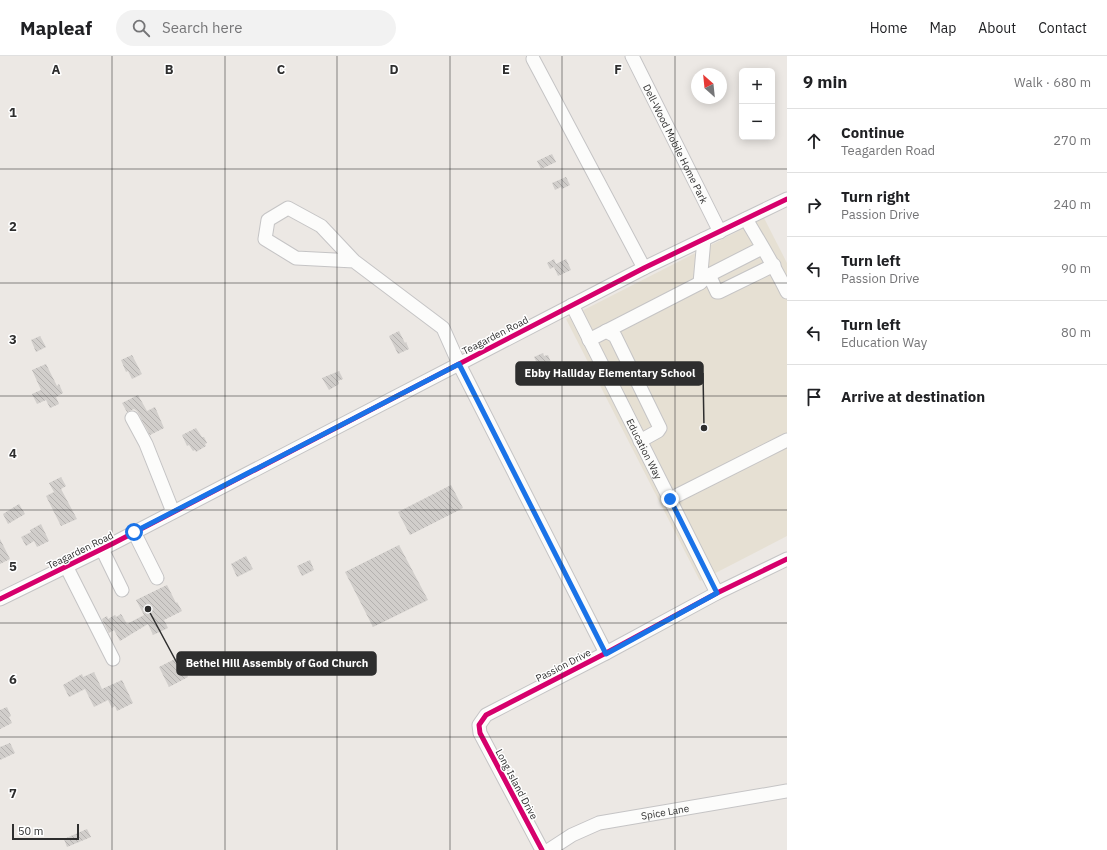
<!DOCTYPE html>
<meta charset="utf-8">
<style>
body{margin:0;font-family:"IBM Plex Sans",sans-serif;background:#f2f2f2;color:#202124}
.controls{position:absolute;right:12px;top:12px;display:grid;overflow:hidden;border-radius:6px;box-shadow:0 2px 10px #0003}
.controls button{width:36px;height:36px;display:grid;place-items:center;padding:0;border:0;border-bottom:1px solid #e0e0e0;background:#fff;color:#202124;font:20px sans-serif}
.compass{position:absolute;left:691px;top:12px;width:36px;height:36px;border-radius:50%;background:#fff;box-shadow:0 2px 10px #0003;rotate:333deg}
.scale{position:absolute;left:12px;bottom:10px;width:67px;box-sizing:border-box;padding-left:4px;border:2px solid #2e2e2e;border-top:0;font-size:11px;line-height:14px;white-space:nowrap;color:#2e2e2e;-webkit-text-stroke:3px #fff;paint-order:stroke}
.stop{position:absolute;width:12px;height:12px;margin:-9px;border:3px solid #1a73e8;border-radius:50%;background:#fff}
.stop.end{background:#1a73e8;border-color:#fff;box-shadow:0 1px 4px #0008}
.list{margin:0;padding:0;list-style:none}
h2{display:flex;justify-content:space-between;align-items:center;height:52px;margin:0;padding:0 16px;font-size:17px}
h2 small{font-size:13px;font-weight:400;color:#757577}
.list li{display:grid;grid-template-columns:26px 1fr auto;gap:12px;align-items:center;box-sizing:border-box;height:64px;padding:0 16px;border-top:1px solid #e0e0e0}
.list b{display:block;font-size:15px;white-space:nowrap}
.list p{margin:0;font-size:13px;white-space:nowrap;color:#757577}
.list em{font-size:13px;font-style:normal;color:#757577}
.icon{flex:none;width:22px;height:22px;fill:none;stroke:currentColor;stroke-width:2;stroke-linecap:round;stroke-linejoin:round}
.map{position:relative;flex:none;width:787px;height:794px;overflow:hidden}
header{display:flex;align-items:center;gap:24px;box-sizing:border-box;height:56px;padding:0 20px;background:#fff;border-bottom:1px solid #e0e0e0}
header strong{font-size:19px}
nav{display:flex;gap:22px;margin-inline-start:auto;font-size:14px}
.search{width:280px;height:36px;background:#f2f2f2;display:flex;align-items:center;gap:10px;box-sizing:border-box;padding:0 14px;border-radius:22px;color:#757577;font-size:15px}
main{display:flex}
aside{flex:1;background:#fff}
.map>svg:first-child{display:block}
.education{fill:#e6e0d3}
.building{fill:url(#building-back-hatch)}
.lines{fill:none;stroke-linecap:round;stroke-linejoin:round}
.minor-casing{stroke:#c5c4c5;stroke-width:15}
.minor{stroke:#fcfcfb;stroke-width:13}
.cycleway-casing{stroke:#fff;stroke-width:8}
.cycleway{stroke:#d6006c;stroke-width:5}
.route{stroke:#1a73e8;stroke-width:5}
.grid{fill:none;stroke:#2e2e2e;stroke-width:1;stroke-opacity:0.55}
.labels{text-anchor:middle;stroke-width:3;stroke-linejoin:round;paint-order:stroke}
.street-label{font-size:10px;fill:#2e2e2e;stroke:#fff}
.grid-label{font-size:13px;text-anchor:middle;font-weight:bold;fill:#2e2e2e;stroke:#fff;stroke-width:3;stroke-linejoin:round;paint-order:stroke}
.leader{fill:none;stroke:#2e2e2e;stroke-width:1.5}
.callout-dot{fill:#2e2e2e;stroke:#fff;stroke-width:1.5}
.callout{fill:#2e2e2e;stroke:#2e2e2e;stroke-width:1.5}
.callout-label{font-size:11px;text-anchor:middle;font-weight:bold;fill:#fff}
</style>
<header>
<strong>Mapleaf</strong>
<div class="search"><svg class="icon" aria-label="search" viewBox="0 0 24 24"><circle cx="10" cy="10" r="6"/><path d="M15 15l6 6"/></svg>Search here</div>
<nav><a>Home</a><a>Map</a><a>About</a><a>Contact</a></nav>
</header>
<main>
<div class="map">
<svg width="787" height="794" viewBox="0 0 787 794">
<defs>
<pattern id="building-back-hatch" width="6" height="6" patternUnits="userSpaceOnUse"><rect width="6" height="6" fill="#d1cecb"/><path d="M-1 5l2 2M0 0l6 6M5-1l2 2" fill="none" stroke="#b4b1af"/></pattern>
</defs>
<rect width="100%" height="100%" fill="#ece8e4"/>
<polygon class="education" points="764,162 787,207 787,480 700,525 566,263"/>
<g class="building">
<polygon points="552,98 556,106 541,113 537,105"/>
<polygon points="566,121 570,129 562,133 561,131 555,134 552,127"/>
<polygon points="554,203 556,208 566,203 571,214 558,220 554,211 550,213 547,207"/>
<polygon points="399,275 405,287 406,286 409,293 398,298 389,280"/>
<polygon points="40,280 46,291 36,296 31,284"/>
<polygon points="543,297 544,300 548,299 556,319 547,324 545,319 536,323 531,312 538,309 534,301"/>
<polygon points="132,299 142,318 132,323 128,315 126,316 121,304"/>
<polygon points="46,308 57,330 59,328 63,337 56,341 59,348 50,352 46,344 37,348 32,338 41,334 32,314"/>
<polygon points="339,315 343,323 338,325 339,328 329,334 322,322"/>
<polygon points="138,339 147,355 155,351 164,372 150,379 137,355 134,353 127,356 122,347"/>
<polygon points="196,372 202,381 204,381 207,387 205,388 206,390 196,396 195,394 193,395 189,389 187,390 182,379"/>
<polygon points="61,421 66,430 61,433 77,463 61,470 46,440 54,436 49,427"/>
<polygon points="451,429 463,452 410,479 398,456"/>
<polygon points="19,448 25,458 8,468 3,458"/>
<polygon points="41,468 49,485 37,491 34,485 26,490 21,481 31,476 30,474"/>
<polygon points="0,483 10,503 0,508"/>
<polygon points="399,489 428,544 373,571 345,516"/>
<polygon points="246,500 253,513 237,521 231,508"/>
<polygon points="310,504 314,514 302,520 297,510"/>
<polygon points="167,529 176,547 177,546 182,555 164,564 168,572 153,579 148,568 120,585 114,574 109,577 102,563 107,560 108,563 115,559 116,561 121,558 127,568 144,559 136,544"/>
<polygon points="181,600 183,603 187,601 192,610 187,612 189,615 186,617 188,621 169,631 159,611"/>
<polygon points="94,616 102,633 122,624 133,647 117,655 115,650 112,652 108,644 94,651 85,633 69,641 63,629 82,618 83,621"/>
<polygon points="7,651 11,660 9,661 12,667 0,673 0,654"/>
<polygon points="10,687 15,697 0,704 0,691"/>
<polygon points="87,773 91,781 67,791 64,783"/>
</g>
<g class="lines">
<g class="minor-casing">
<g id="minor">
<path id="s1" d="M632 0 720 176"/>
<polyline points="533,3 644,212"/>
<path d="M746 163C760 187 775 211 787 236"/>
<polyline points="354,205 296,202 265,183 268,164 288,152 321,170 354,205 443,272 459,308 606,597"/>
<polyline points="709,219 717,236 719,236 774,209"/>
<polyline points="700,227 704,183"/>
<path id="s2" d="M572 249 717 537"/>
<polyline points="606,275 615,280 660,372 658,375 640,385"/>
<polyline points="589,284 700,227 709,219 762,192"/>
<polyline points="132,362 146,388 173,456"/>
<polyline points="670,443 787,384"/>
<polyline points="134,476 157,522"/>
<polyline points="102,493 122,534"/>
<polyline points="66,510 113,603"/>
<polyline points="0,543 112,488 644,212 787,143"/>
<polyline points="542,794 480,677 479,669 486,659 606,597 717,537 787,503"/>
<path id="s3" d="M549 794 572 779 599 767 787 735"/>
</g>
</g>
<use href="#minor" class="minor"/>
<g class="cycleway-casing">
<g id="cycleway">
<polyline points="0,543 112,488 644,212 787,143"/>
<polyline points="542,794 480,677 479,669 486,659 606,597 717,537 787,503"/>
</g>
</g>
<use href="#cycleway" class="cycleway"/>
</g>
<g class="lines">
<polyline class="route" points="134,476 459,308 606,598 717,537 670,443"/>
</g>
<path class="grid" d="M112 0V794M225 0V794M337 0V794M450 0V794M562 0V794M675 0V794M0 113H787M0 227H787M0 340H787M0 454H787M0 567H787M0 681H787"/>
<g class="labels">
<g class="street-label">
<text dy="4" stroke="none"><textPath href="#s1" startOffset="98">Dell-Wood Mobile Home Park</textPath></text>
<text transform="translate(495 279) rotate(-27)" y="4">Teagarden Road</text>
<text dy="4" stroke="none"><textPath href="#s2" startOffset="161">Education Way</textPath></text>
<text transform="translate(80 494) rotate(-26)" y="4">Teagarden Road</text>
<text transform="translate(563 609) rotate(-27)" y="4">Passion Drive</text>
<text transform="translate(517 728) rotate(62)" y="4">Long Island Drive</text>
<text dy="4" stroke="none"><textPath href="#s3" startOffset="124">Spice Lane</textPath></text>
</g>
</g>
<g class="grid-label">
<text x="56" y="18">A</text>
<text x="169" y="18">B</text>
<text x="281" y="18">C</text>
<text x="394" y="18">D</text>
<text x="506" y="18">E</text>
<text x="618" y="18">F</text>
<text x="13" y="61">1</text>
<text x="13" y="175">2</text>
<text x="13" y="288">3</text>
<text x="13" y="402">4</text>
<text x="13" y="515">5</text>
<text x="13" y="628">6</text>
<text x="13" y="742">7</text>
</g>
<path class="leader" d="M704 372L703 317M148 553L177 607"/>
<g class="callout-dot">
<circle cx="704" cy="372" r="4"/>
<circle cx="148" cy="553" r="4"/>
</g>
<g class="callout">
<rect x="516" y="306" width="187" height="23" rx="4"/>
<rect x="177" y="596" width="199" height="23" rx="4"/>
</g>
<g class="callout-label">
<text x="610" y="321">Ebby Halliday Elementary School</text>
<text x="277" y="611">Bethel Hill Assembly of God Church</text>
</g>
</svg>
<div class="controls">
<button>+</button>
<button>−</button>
</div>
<svg class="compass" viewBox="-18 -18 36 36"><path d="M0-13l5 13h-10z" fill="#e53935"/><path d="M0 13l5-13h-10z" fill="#757577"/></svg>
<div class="scale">50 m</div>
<div class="stop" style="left:134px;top:476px"></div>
<div class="stop end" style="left:670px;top:443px"></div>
</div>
<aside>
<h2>9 min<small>Walk · 680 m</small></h2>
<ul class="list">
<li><svg class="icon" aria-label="ahead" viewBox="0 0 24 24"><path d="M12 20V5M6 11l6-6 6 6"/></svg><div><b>Continue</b><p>Teagarden Road</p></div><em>270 m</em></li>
<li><svg class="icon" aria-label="right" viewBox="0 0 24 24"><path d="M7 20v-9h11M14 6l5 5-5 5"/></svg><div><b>Turn right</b><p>Passion Drive</p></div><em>240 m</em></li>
<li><svg class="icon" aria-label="left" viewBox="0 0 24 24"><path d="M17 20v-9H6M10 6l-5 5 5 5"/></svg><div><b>Turn left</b><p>Passion Drive</p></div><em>90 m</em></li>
<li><svg class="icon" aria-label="left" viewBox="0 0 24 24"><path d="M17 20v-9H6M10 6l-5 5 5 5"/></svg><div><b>Turn left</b><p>Education Way</p></div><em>80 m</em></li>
<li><svg class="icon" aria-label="arrive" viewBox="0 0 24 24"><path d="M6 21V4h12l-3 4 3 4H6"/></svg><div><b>Arrive at destination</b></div></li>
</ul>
</aside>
</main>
